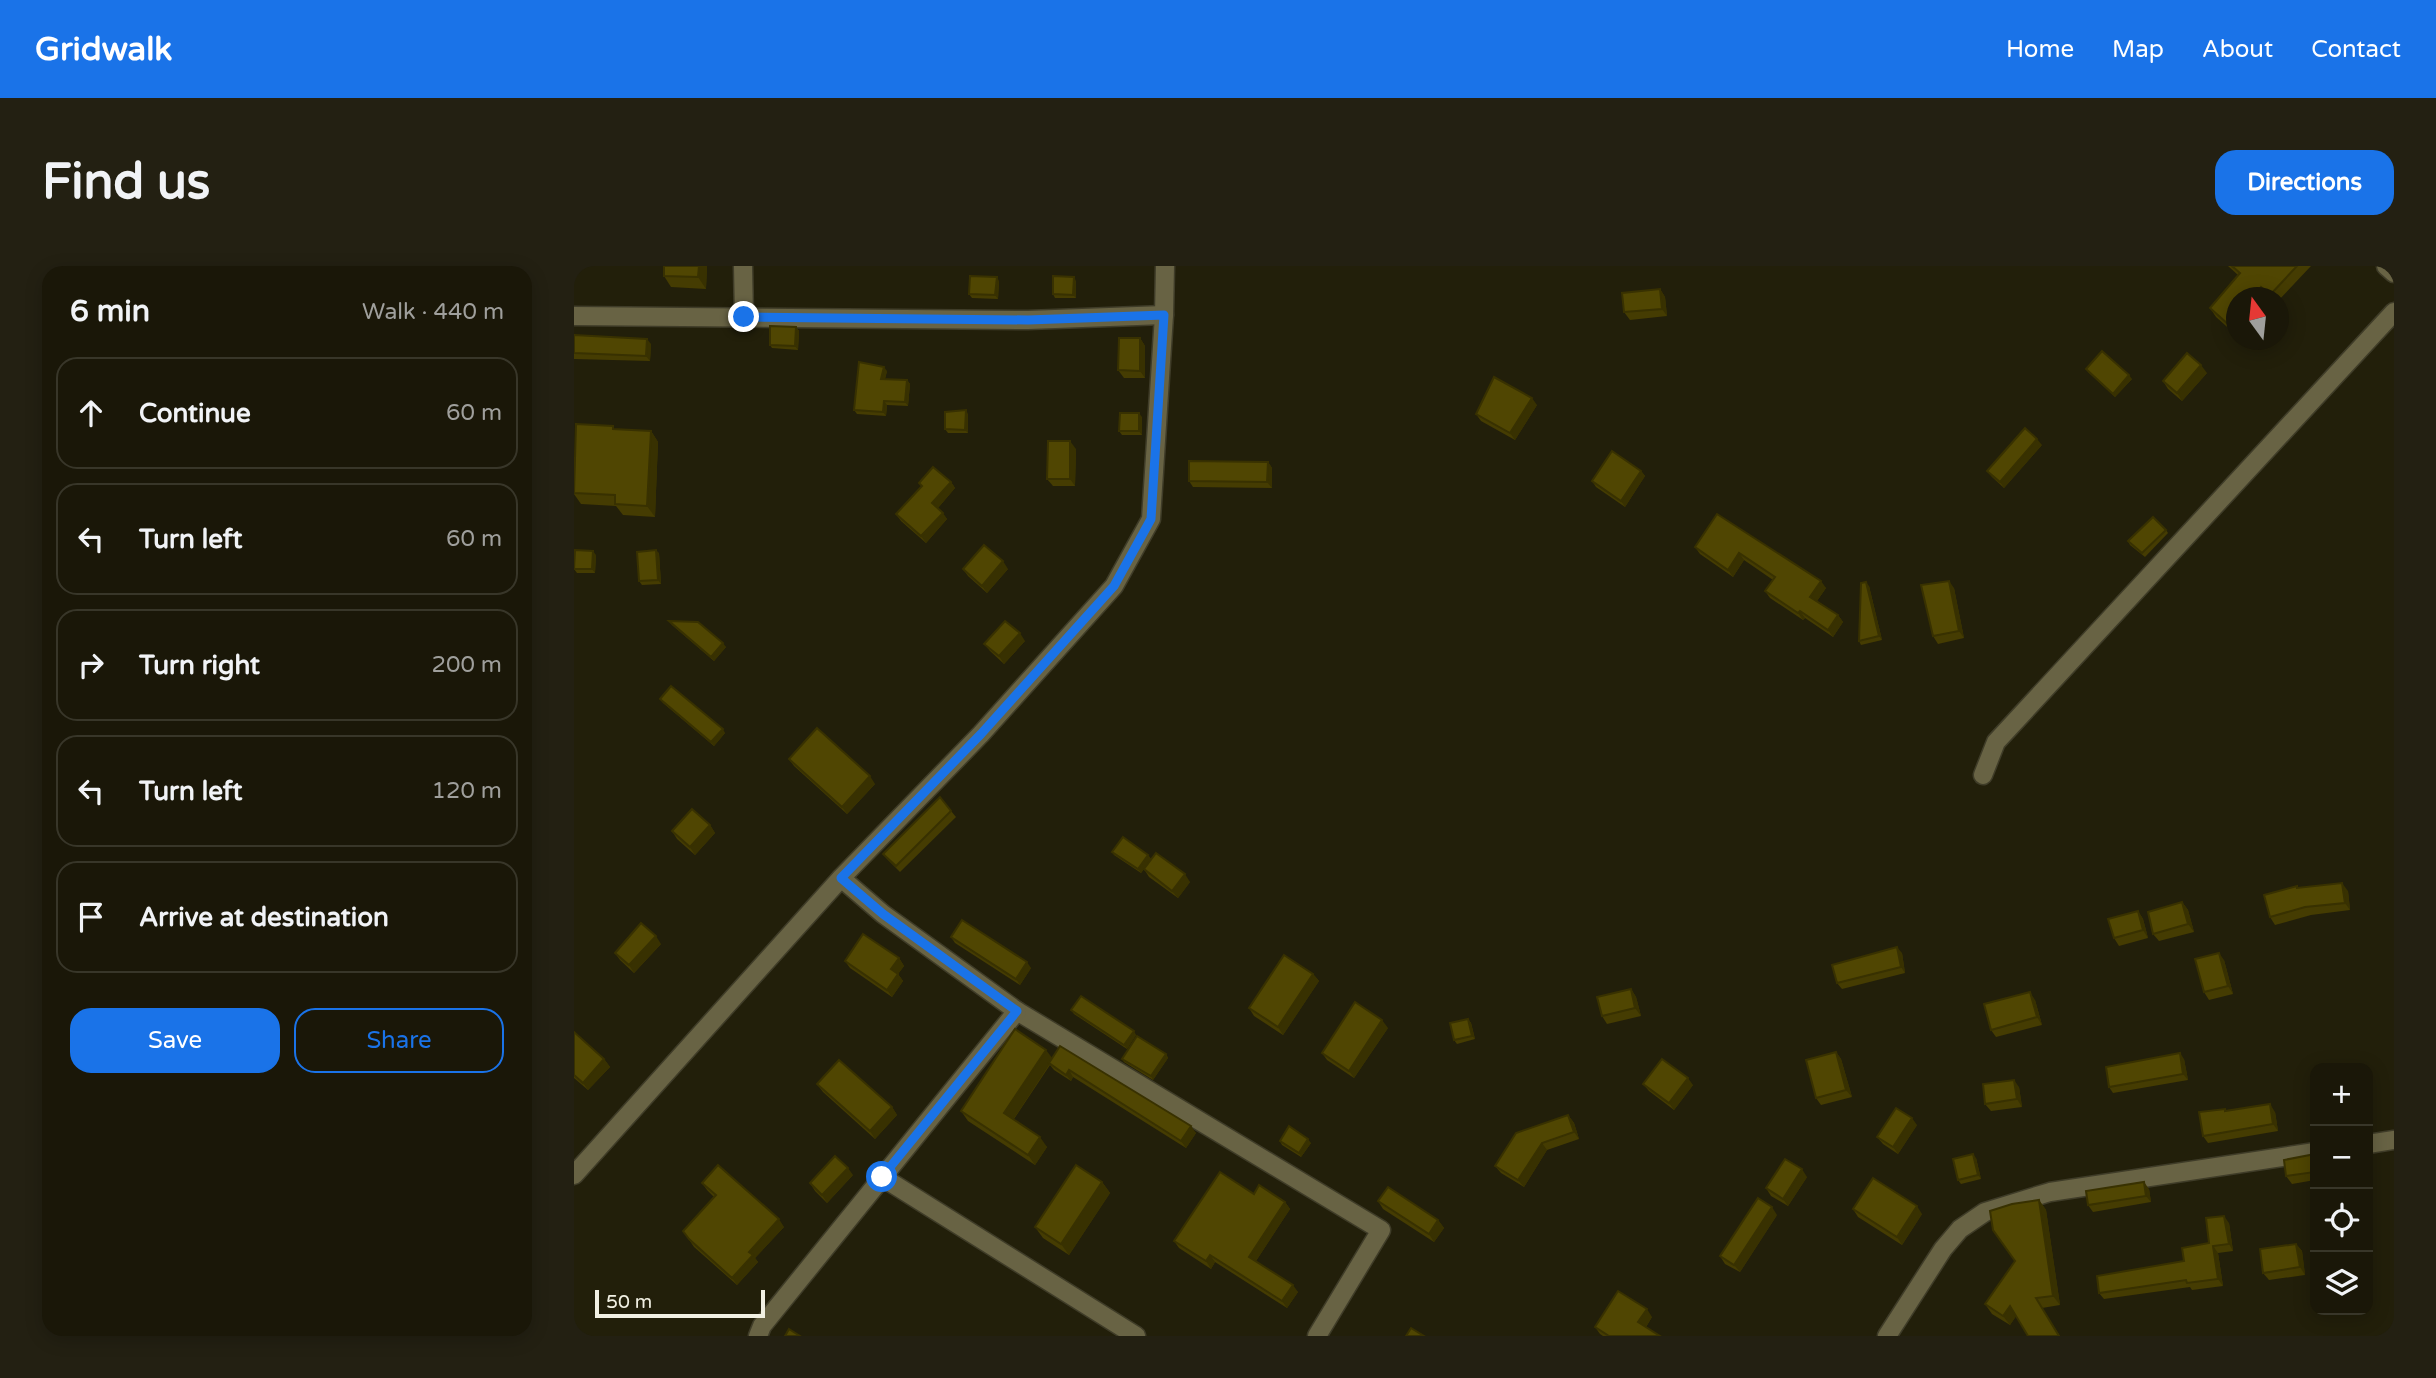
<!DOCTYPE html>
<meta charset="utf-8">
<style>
body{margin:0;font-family:"Varela Round",sans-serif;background:#232012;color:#f1f3f6}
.controls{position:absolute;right:21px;bottom:21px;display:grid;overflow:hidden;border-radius:14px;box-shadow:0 4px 18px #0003}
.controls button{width:63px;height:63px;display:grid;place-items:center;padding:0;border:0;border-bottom:2px solid #383629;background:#1a1708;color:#f1f3f6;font:35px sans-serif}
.compass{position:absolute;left:1652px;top:21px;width:63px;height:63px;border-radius:50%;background:#1a1708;box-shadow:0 4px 18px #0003;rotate:345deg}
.scale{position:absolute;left:21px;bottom:18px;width:170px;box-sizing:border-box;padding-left:7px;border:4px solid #f1f0e3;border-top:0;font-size:19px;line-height:24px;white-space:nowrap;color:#f1f0e3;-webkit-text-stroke:5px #221f0a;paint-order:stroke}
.stop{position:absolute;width:21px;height:21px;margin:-16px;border:5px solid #1a73e8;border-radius:50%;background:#fff}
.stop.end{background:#1a73e8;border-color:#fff;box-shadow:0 2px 7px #0008}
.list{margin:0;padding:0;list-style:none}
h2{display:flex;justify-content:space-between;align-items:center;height:91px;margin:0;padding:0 28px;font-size:30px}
h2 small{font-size:23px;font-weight:400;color:#9f9f9c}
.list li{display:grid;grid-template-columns:46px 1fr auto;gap:21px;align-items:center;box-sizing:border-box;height:112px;margin:0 14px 14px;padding:0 14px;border:2px solid #383629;border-radius:21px}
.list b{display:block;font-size:26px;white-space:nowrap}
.list em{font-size:23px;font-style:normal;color:#9f9f9c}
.actions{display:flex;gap:14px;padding:21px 28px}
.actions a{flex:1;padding:16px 0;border:2px solid #1a73e8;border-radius:21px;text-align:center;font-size:24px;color:#1a73e8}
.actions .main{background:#1a73e8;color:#fff}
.icon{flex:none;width:38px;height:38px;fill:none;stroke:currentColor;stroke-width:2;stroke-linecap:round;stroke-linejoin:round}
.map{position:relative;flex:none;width:1820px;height:1070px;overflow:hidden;border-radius:21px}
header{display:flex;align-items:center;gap:42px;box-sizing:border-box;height:98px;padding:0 35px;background:#1a73e8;color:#fff}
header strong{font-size:33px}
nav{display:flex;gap:38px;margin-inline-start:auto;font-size:24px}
.intro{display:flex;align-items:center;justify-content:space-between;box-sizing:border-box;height:168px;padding:0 42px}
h1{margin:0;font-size:49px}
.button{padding:18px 32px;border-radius:21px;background:#1a73e8;color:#fff;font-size:24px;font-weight:700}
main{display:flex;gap:42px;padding:0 42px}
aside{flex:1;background:#1a1708;border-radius:21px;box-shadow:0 4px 18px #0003}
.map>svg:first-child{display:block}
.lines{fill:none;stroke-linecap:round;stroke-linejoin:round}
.street-casing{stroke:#3f3c28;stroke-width:21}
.street{stroke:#686344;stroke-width:18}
.wall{fill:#453c02}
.shaded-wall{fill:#383101}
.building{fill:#504602;stroke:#383101;stroke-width:2}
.route{stroke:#1a73e8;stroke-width:9}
</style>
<header>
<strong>Gridwalk</strong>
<nav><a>Home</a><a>Map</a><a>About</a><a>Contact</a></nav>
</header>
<div class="intro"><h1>Find us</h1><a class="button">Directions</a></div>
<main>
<aside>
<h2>6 min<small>Walk · 440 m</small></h2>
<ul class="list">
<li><svg class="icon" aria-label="ahead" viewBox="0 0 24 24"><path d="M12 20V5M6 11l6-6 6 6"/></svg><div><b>Continue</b></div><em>60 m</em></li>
<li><svg class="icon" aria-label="left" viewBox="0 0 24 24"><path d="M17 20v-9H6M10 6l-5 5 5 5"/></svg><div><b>Turn left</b></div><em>60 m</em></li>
<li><svg class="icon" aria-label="right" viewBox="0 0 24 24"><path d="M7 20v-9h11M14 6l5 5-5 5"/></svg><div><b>Turn right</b></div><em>200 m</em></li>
<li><svg class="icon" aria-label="left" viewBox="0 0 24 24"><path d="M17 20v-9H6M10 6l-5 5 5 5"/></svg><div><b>Turn left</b></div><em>120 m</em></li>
<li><svg class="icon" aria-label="arrive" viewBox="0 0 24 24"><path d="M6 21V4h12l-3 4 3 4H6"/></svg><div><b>Arrive at destination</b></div></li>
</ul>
<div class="actions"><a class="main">Save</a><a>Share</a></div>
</aside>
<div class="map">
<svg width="1820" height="1070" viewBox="0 0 1820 1070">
<rect width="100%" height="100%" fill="#221f0a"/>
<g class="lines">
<g class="street-casing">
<g id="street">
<polyline points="169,0 170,51"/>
<polyline points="1812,0 1820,7"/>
<polyline points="0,50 454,54 590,49"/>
<polyline points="1409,509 1422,476 1820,46"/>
<polyline points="267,612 309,648 443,745 807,964 743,1070"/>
<polyline points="1794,878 1820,874"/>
<polyline points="0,909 267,612 407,468 540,320 577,253 590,49 591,0"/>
<polyline points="308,911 562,1070"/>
<polyline points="184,1070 188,1060 443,745"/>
<polyline points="1313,1070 1369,983 1386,963 1411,946 1476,926 1741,886"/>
</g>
</g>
<use href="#street" class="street"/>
</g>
<g class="wall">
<polygon points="90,0 133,0 132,23 97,21 90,10"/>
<polygon points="1654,0 1737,0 1704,35 1704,32 1695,32 1693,30 1692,32 1662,32 1662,66 1661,68 1642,51 1636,42 1664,9"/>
<polygon points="425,15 424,33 398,32 395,28"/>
<polygon points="502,15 502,32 481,32 479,28"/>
<polygon points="1086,23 1091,31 1093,50 1056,54 1050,46"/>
<polygon points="222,61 225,65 224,84 198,82 196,79"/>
<polygon points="0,69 77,78 76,95 0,93"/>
<polygon points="566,72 571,80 571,112 550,112 544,104"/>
<polygon points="1512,103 1558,113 1541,131 1515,107"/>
<polygon points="313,105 311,113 333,114 336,118 334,140 313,139 312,150 283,148 280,144"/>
<polygon points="1633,107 1608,135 1594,123 1589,115"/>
<polygon points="963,139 941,174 907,155 902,148"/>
<polygon points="394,148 394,167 374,167 371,163"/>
<polygon points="568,151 568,169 548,169 545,165"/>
<polygon points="41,163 77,165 84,176 81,251 49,249 42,240 7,238 0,228 0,206"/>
<polygon points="1468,179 1430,222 1418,211 1413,205"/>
<polygon points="502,183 501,220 479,220 473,213"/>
<polygon points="694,196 698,202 698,222 619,221 615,215"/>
<polygon points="1067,205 1071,210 1051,241 1022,221 1018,215"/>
<polygon points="377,216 381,222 364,242 373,253 352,277 327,255 322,248 348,221 345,217"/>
<polygon points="1143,248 1252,322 1243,335 1264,349 1269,356 1259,371 1231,352 1229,354 1196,332 1191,325 1199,314 1170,294 1159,311 1126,288 1121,281"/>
<polygon points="1592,264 1594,267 1571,291 1556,279 1554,275"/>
<polygon points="85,287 87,318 68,319 65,315"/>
<polygon points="22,289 21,307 3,307 0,303"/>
<polygon points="389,303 434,303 413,327 394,310"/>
<polygon points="1295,320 1308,374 1287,379 1285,375"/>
<polygon points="1380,322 1390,372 1364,378 1359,370"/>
<polygon points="95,355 152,381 140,395 98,359"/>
<polygon points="451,375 430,398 416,385 410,378"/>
<polygon points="86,433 151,467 140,480 89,437"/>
<polygon points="215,493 301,518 273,548 220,500"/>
<polygon points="377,545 382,551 326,606 314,594 309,588"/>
<polygon points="136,559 141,567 121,589 103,573 98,565"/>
<polygon points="538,586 574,589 577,593 616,616 604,632 575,611 570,603 567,607 540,589"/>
<polygon points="1724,622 1774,625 1776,644 1737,649 1701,659 1696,651"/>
<polygon points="1608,636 1614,644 1620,666 1585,675 1579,668"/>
<polygon points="1564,645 1569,653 1574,672 1545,680 1540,672"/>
<polygon points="377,671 457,702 446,719 381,677"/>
<polygon points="87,678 60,707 46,694 41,687"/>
<polygon points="1328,687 1331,707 1268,723 1263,717"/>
<polygon points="325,692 330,700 324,708 329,715 318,731 276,702 271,695"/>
<polygon points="1650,694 1659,728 1635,734 1630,726"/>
<polygon points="739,708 745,715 709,769 680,750 675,742"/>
<polygon points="1057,723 1062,731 1067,750 1033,758 1028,750"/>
<polygon points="1461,734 1468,759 1422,771 1417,764"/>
<polygon points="497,744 562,769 553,783 500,748"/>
<polygon points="894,753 897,757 901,773 883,778 880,774"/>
<polygon points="814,762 780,812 753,794 748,787"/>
<polygon points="0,766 30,793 36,801 14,824 0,812"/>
<polygon points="1262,786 1267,793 1278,831 1247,839 1242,832"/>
<polygon points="592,788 594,792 579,814 550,796 548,793"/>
<polygon points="478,792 622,867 612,882 499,811 497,815 480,804 476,799 440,853 473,881 461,899 394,855 387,845"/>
<polygon points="1610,793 1614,814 1539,827 1535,821"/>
<polygon points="243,818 318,841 323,849 301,873 249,826"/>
<polygon points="1069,818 1119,819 1100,844 1075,825"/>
<polygon points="1445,821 1448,841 1417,845 1411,838"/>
<polygon points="1701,846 1704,865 1634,877 1629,870"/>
<polygon points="994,849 1000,857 1005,873 973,884 950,921 927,907 921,900"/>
<polygon points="1343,859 1324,888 1309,878 1303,871"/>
<polygon points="706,875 737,877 727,891 708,879"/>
<polygon points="1741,888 1741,914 1718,918 1712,910"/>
<polygon points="1402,892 1407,913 1387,918 1384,914"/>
<polygon points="279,909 253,937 241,925 236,917"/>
<polygon points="1233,911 1214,940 1197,930 1192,922"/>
<polygon points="528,916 536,927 495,989 469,972 461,961"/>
<polygon points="128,917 210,961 181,992 184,996 163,1019 120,981 109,965 140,931 133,924"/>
<polygon points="1575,923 1577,936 1519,946 1514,939"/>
<polygon points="680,928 711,936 716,943 682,995 724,1026 713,1042 641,996 637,1003 605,982 600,975"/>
<polygon points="1465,934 1472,944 1486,1039 1468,1042 1486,1070 1454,1070 1442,1050 1436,1059 1418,1048 1411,1038 1441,995"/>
<polygon points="804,935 864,954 870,962 860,976 809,943"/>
<polygon points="1279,943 1348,948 1328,979 1284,951"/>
<polygon points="1203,949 1166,1006 1151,998 1146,990"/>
<polygon points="1655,957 1659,985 1644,987 1649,1020 1618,1024 1616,1021 1530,1033 1525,1027 1610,995 1635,977"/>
<polygon points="1722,978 1728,985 1731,1009 1695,1014 1689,1007"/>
<polygon points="1078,1051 1072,1061 1086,1070 1029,1070 1026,1068 1021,1061"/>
</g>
<g class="shaded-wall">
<polygon points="125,0 133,0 132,23 124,11"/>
<polygon points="423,11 425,15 424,33 421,29"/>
<polygon points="500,11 502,15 502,32 499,29"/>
<polygon points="1687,21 1693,30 1692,32 1679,32"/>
<polygon points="1086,23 1091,31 1093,50 1088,43"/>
<polygon points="1662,50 1662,66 1661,68 1655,59"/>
<polygon points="222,61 225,65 224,84 221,80"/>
<polygon points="566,72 571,80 571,112 566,105"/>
<polygon points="73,73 77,78 76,95 72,90"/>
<polygon points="1627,99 1633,107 1608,135 1603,127"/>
<polygon points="310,101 313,105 310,117 307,113"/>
<polygon points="1555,109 1558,113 1541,131 1539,128"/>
<polygon points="333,114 336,118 334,140 331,136"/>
<polygon points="958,132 963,139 941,174 936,167"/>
<polygon points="310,135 313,139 312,150 309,146"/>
<polygon points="392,144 394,148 394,167 391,164"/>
<polygon points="565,147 568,151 568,169 565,165"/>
<polygon points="77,165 84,176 81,251 73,240"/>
<polygon points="1463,173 1468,179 1430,222 1426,216"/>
<polygon points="496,175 502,183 501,220 496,213"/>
<polygon points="694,196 698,202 698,222 693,216"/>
<polygon points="1067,205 1071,210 1051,241 1047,235"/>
<polygon points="377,216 381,222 363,243 358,237"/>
<polygon points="369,247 373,253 352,277 347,270"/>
<polygon points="82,284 85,287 87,318 84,314"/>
<polygon points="19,285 22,289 21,307 18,303"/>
<polygon points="1165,287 1170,294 1159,311 1154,304"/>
<polygon points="429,295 434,303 413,327 408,320"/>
<polygon points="1247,315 1252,322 1241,338 1236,331"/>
<polygon points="1375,315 1380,322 1390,372 1385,365"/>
<polygon points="1292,316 1295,320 1308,374 1305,370"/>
<polygon points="1226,345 1231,352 1229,354 1224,347"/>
<polygon points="1264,349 1269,356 1259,371 1254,364"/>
<polygon points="446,367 451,375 430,398 425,390"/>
<polygon points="149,377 152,381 140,395 137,391"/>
<polygon points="149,463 151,467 140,480 137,476"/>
<polygon points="296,510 301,518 273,548 268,541"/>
<polygon points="136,559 141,567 121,589 116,581"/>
<polygon points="574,589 577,593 567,607 564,603"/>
<polygon points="611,608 616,616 604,632 598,625"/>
<polygon points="1768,617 1774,625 1776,644 1771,637"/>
<polygon points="1608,636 1614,644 1620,666 1614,658"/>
<polygon points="1564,645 1569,653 1574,672 1569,664"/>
<polygon points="82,670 87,678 60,707 55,699"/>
<polygon points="1323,681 1328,687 1331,707 1327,701"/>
<polygon points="1645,687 1650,694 1659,728 1654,720"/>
<polygon points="325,692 330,700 324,708 329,715 318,731 313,724 317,703"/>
<polygon points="453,696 457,702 446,719 442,713"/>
<polygon points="739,708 745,715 709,769 704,761"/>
<polygon points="1057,723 1062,731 1067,750 1061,742"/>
<polygon points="1456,726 1461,734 1468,759 1463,751"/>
<polygon points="894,753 897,757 901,773 898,770"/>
<polygon points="808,754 814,762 780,812 775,805"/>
<polygon points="560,765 562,769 553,783 550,779"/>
<polygon points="472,784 479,793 437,857 430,847"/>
<polygon points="1262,786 1267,793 1278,831 1272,824"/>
<polygon points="1606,787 1610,793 1614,814 1609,808"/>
<polygon points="592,788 594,792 579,814 577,810"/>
<polygon points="30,793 36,801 14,824 9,817"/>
<polygon points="495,804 499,811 497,815 492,809"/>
<polygon points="1114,812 1119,819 1100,844 1095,837"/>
<polygon points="1440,814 1445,821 1448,841 1443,833"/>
<polygon points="1696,838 1701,846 1704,865 1699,858"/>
<polygon points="318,841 323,849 301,873 296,865"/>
<polygon points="994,849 1000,857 1005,873 1000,866"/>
<polygon points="1338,852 1343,859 1324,888 1319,881"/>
<polygon points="617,860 622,867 612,882 607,875"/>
<polygon points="466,871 473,881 461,899 454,889"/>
<polygon points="734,873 737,877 727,891 725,887"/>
<polygon points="968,877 973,884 950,921 944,914"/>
<polygon points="1399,888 1402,892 1407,913 1404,909"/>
<polygon points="274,902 279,909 253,937 248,929"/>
<polygon points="1228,903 1233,911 1214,940 1209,933"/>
<polygon points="528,916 536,927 495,989 487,978"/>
<polygon points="1570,916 1575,923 1577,936 1572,930"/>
<polygon points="1465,934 1472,944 1486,1039 1479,1030"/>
<polygon points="711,936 716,943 680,998 675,991"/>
<polygon points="1343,940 1348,948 1328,979 1323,971"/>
<polygon points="1198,941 1203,949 1166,1006 1160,999"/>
<polygon points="1650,950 1655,957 1659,985 1655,978"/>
<polygon points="205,953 210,961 181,992 184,996 163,1019 158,1012 175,986"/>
<polygon points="864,954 870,962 860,976 855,968"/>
<polygon points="1722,978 1728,985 1731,1009 1726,1001"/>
<polygon points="1639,980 1644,987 1649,1020 1644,1013"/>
<polygon points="636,989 641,996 637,1003 632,995"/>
<polygon points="719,1019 724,1026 713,1042 708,1035"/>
<polygon points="1436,1040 1443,1049 1436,1059 1429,1050"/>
<polygon points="1073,1043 1078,1051 1070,1064 1064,1056"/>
</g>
<g class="building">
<polygon points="90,0 125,0 124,11 90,10"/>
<polygon points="1658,0 1723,0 1696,29 1687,21 1679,32 1662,32 1662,50 1655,59 1636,42 1666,7"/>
<polygon points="396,10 423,11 421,29 395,28"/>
<polygon points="479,10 500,11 499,29 479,28"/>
<polygon points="1086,23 1088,43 1050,46 1048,27"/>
<polygon points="196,60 222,61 221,80 196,79"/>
<polygon points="0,69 73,73 72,90 0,87"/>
<polygon points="545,72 566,72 566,105 544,104"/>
<polygon points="1528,85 1555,109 1539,128 1512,103"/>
<polygon points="1613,87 1627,99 1603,127 1589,115"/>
<polygon points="285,96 310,101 307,113 333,114 331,136 310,135 309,146 280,144"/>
<polygon points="920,111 958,132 936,167 902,148"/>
<polygon points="392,144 391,164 371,163 371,146"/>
<polygon points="546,147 565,147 565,165 545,165"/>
<polygon points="2,158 39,160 39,163 77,165 73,240 41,238 41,229 0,227"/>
<polygon points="1451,162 1463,173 1426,216 1413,205"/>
<polygon points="474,175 496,175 496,213 473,213"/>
<polygon points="1038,185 1067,205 1047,235 1018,215"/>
<polygon points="615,195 694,196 693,216 615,215"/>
<polygon points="359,201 377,216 358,237 369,247 347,270 322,248 348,220 345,217"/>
<polygon points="1143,248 1247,315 1236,331 1264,349 1254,364 1226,345 1224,347 1191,325 1201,311 1165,287 1154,304 1121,281"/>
<polygon points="1579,251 1592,264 1568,287 1554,275"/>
<polygon points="410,279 429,295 408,320 389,303"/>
<polygon points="1,284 19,285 18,303 0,303"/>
<polygon points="82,284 84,314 65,315 63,286"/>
<polygon points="1375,315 1385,365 1359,370 1347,319"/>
<polygon points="1292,316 1305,370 1285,375 1287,317"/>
<polygon points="95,355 124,356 149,377 137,391"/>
<polygon points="431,355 446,367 425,390 410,378"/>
<polygon points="97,420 149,463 137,476 86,433"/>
<polygon points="243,462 296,510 268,541 215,493"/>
<polygon points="366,531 377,545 322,600 309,588"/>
<polygon points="118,543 136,559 116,581 98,565"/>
<polygon points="549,571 574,589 564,603 538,586"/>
<polygon points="582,587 611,608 598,625 570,603"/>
<polygon points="1768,617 1771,637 1731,641 1696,651 1690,629 1723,620 1723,622"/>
<polygon points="1608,636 1614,658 1579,668 1574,646"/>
<polygon points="1564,645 1569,664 1540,672 1534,653"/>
<polygon points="388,654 453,696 442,713 377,671"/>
<polygon points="67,657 82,670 55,699 41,687"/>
<polygon points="289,668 325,692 317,703 324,708 313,724 271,695"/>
<polygon points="1323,681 1327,701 1263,717 1258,699"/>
<polygon points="1645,687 1654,720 1630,726 1621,693"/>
<polygon points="710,689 739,708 704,761 675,742"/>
<polygon points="1057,723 1061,742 1028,750 1023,731"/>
<polygon points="1456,726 1463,751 1417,764 1410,738"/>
<polygon points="507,730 560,765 550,779 497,744"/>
<polygon points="781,736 808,754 775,805 748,787"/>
<polygon points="894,753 898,770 880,774 876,757"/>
<polygon points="441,763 472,784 430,847 466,871 454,889 387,845"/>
<polygon points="0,766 30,793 9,817 0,809"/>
<polygon points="563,770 592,788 577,810 548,793"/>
<polygon points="486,780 617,860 607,875 495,804 492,809 475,797"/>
<polygon points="1262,786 1272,824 1242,832 1232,794"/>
<polygon points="1606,787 1609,808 1535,821 1532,801"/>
<polygon points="1088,793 1114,812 1095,837 1069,818"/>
<polygon points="265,794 318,841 296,865 243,818"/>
<polygon points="1440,814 1443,833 1411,838 1409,818"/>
<polygon points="1696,838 1699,858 1629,870 1625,846 1651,843 1651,845"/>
<polygon points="1322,842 1338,852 1319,881 1303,871"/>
<polygon points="994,849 1000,866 968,877 944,914 921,900 942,867"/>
<polygon points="715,860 734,873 725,887 706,875"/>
<polygon points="1399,888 1404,909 1384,914 1379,893"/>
<polygon points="1741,888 1741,906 1712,910 1710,894"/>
<polygon points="261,890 274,902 248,929 236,917"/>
<polygon points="1211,893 1228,903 1209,933 1192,922"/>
<polygon points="144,899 205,953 175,986 179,989 158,1012 115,973 109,965 142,929 128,917"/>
<polygon points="502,899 528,916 487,978 461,961"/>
<polygon points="646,906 680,928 685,919 711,936 675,991 719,1019 708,1035 636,989 632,995 600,975"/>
<polygon points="1299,912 1343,940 1323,971 1279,943"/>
<polygon points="1570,916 1572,930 1514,939 1512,925"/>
<polygon points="814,921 864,954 855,968 804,935"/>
<polygon points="1184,932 1198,941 1160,999 1146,990"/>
<polygon points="1465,934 1479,1030 1462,1032 1485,1070 1454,1070 1436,1040 1429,1050 1411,1038 1441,995 1419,964 1416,945 1438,938"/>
<polygon points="1650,950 1655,978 1639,980 1644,1013 1613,1017 1612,1014 1525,1027 1523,1010 1610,995 1608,982 1635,977 1632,952"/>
<polygon points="1722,978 1726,1001 1689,1007 1686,983"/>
<polygon points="1044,1025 1073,1043 1064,1056 1086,1070 1035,1070 1021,1061"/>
<polygon points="837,1062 850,1070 832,1070"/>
<polygon points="215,1063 226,1070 211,1070"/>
</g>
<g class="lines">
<polyline class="route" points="170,51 454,54 590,49 577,253 540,320 407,468 267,612 309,648 443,745 308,911"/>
</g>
</svg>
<div class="controls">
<button>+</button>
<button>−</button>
<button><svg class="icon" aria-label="locate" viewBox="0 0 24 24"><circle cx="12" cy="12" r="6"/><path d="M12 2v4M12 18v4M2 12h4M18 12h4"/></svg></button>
<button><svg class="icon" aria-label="layers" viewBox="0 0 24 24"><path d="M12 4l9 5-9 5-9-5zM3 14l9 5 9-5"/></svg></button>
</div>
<svg class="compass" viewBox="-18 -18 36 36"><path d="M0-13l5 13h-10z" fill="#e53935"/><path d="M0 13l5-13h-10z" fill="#9f9f9c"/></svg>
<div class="scale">50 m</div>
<div class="stop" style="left:308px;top:911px"></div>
<div class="stop end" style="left:170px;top:51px"></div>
</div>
</main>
